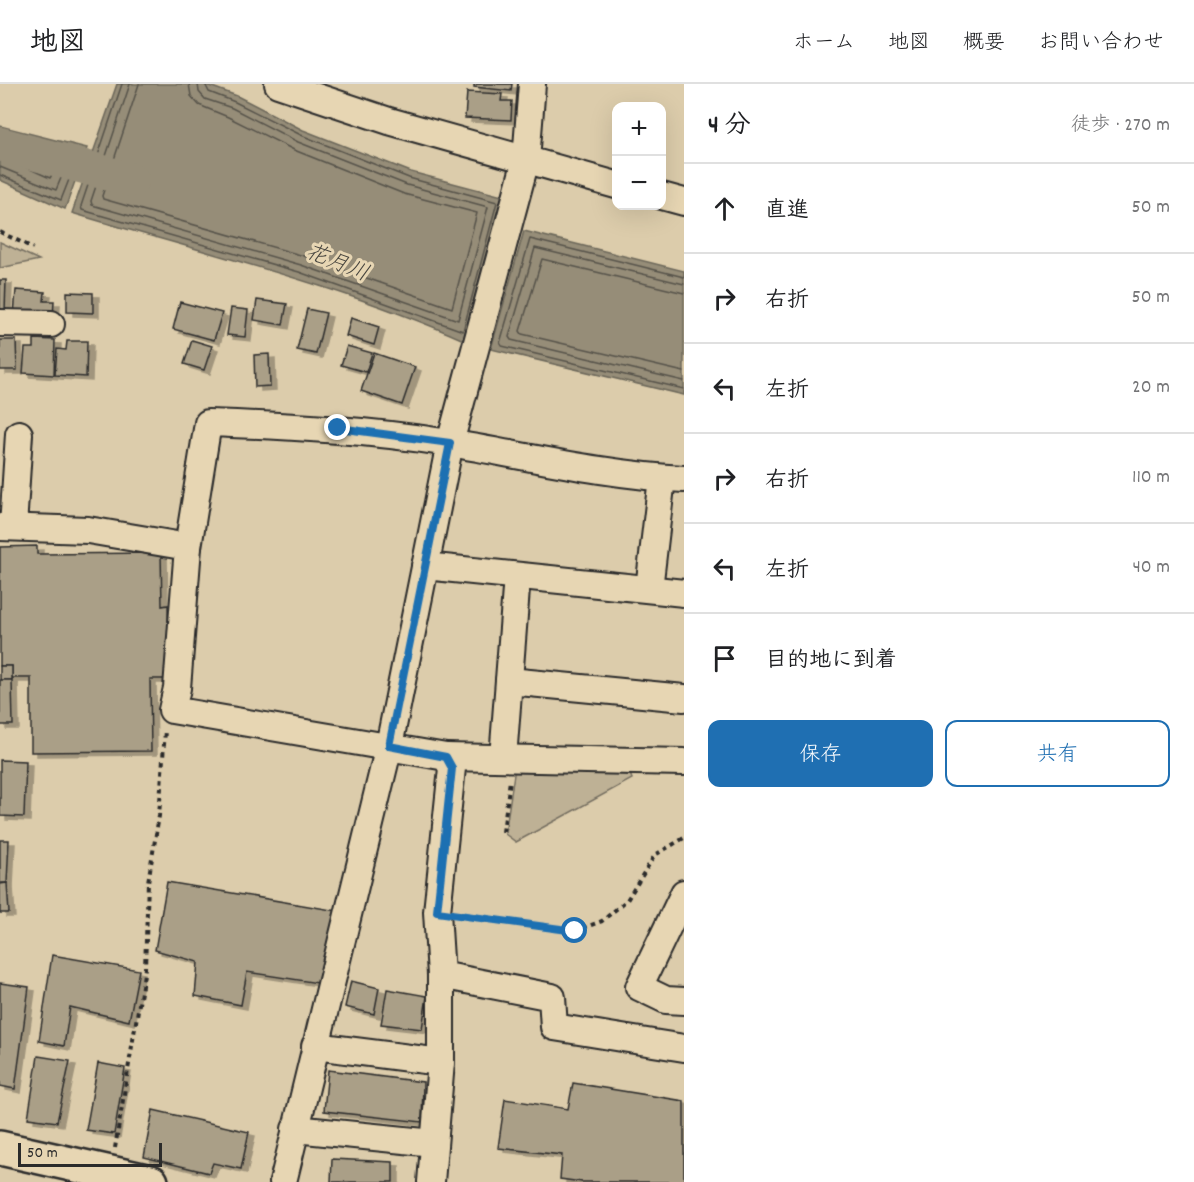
<!DOCTYPE html>
<html lang="ja">
<meta charset="utf-8">
<style>
body{margin:0;font-family:Dekko,"Klee One",sans-serif;background:#f2f2f2;color:#202124}
.controls{position:absolute;right:18px;top:18px;display:grid;overflow:hidden;border-radius:12px;box-shadow:0 6px 24px #0002}
.controls button{width:54px;height:54px;display:grid;place-items:center;padding:0;border:0;border-bottom:2px solid #e0e0e0;background:#fff;color:#202124;font:30px sans-serif}
.scale{position:absolute;left:18px;bottom:15px;width:144px;box-sizing:border-box;padding-left:6px;border:3px solid #2b2b2b;border-top:0;font-size:16px;line-height:21px;white-space:nowrap;color:#2b2b2b;-webkit-text-stroke:4px #e7d6b3;paint-order:stroke}
.stop{position:absolute;width:18px;height:18px;margin:-14px;border:4px solid #1f6fb2;border-radius:50%;background:#fff}
.stop.end{background:#1f6fb2;border-color:#fff;box-shadow:0 2px 6px #0008}
.list{margin:0;padding:0;list-style:none}
h2{display:flex;justify-content:space-between;align-items:center;height:78px;margin:0;padding:0 24px;font-size:26px}
h2 small{font-size:20px;font-weight:400;color:#757577}
.list li{display:grid;grid-template-columns:39px 1fr auto;gap:18px;align-items:center;box-sizing:border-box;height:90px;padding:0 24px;border-top:2px solid #e0e0e0}
.list b{display:block;font-size:22px;white-space:nowrap}
.list em{font-size:20px;font-style:normal;color:#757577}
.actions{display:flex;gap:12px;padding:18px 24px}
.actions a{flex:1;padding:14px 0;border:2px solid #1f6fb2;border-radius:12px;text-align:center;font-size:21px;color:#1f6fb2}
.actions .main{background:#1f6fb2;color:#fff}
.icon{flex:none;width:33px;height:33px;fill:none;stroke:currentColor;stroke-width:2;stroke-linecap:round;stroke-linejoin:round}
.map{position:relative;flex:none;width:684px;height:1098px;overflow:hidden}
header{display:flex;align-items:center;gap:36px;box-sizing:border-box;height:84px;padding:0 30px;background:#fff;border-bottom:2px solid #e0e0e0}
header strong{font-size:28px}
nav{display:flex;gap:33px;margin-inline-start:auto;font-size:21px}
main{display:flex}
aside{flex:1;background:#fff}
.map>svg:first-child{display:block}
.green{fill:#beb195;stroke:#746e60;stroke-width:1.5}
.water{fill:#968d78;stroke:#6b6659;stroke-width:1.5}
.lines{fill:none;stroke-linecap:round;stroke-linejoin:round}
.shore{stroke:#56524a;stroke-width:1.5}
.river{stroke:#968d78;stroke-width:34}
.building{fill:#aa9f87;stroke:#2b2b2b;stroke-width:1.5;filter:url(#shadow)}
.minor-casing{stroke:#2b2b2b;stroke-width:30}
.highway-casing{stroke:#2b2b2b;stroke-width:38}
.path{stroke:#2b2b2b;stroke-width:4;stroke-dasharray:4.5 4.5;stroke-linecap:butt}
.minor{stroke:#e7d6b3;stroke-width:26}
.highway{stroke:#e7d6b3;stroke-width:33}
.route{stroke:#1f6fb2;stroke-width:8}
.labels{text-anchor:middle;stroke-width:6;stroke-linejoin:round;paint-order:stroke}
.water-label{font-size:22px;font-style:italic;fill:#46443e;stroke:#e7d6b3}
</style>
<header>
<strong>地図</strong>
<nav><a>ホーム</a><a>地図</a><a>概要</a><a>お問い合わせ</a></nav>
</header>
<main>
<div class="map">
<svg width="684" height="1098" viewBox="0 0 684 1098">
<defs>
<filter id="shadow"><feDropShadow dx="6" dy="4" stdDeviation="0" flood-color="#0004"/></filter>
</defs>
<rect width="100%" height="100%" fill="#dcccab"/>
<filter id="ink" filterUnits="userSpaceOnUse"><feTurbulence type="fractalNoise" baseFrequency=".0167" numOctaves="2"/><feDisplacementMap in="SourceGraphic" scale="12" xChannelSelector="R" yChannelSelector="G"/><feConvolveMatrix kernelMatrix="1 2 1 2 8 2 1 2 1" color-interpolation-filters="sRGB"/></filter>
<g filter="url(#ink)">
<g class="green">
<polygon points="0,158 39,176 0,184"/>
<polygon points="516,677 627,682 632,695 516,758 505,750"/>
</g>
<g class="water">
<path d="M117 0H204L237 12 303 46 411 88 506 113 466 257C340 201 205 169 72 129Z"/>
<polygon points="0,42 87,64 65,125 0,96"/>
<polygon points="524,147 684,187 684,311 491,265"/>
</g>
<g class="lines">
<g class="shore">
<polyline points="122,0 81,122 82,126 299,188 463,247 497,118 409,94 301,51 235,18 209,8 205,0"/>
<polyline points="130,0 91,117 92,121 301,181 458,236 488,123 407,101 298,58 232,24 205,15 199,8 198,0"/>
<polyline points="139,0 102,112 103,115 304,172 452,224 477,129 404,110 294,66 228,33 199,21 191,12 189,0"/>
<polyline points="0,48 79,70 61,116 0,91"/>
<polyline points="0,56 69,75 56,106 0,83"/>
<polyline points="0,65 55,79 57,82 50,94 10,76 0,74"/>
<polyline points="684,193 530,155 500,259 502,262 684,305"/>
<polyline points="684,200 535,164 509,253 511,256 684,297"/>
<polyline points="684,209 542,175 520,247 522,250 684,288"/>
</g>
<polyline class="river" points="0,60 132,96"/>
</g>
<g class="building">
<polygon points="474,0 512,0 511,7 474,3"/>
<polygon points="467,8 502,10 501,17 512,17 511,36 465,34"/>
<polygon points="0,196 6,196 5,228 0,228"/>
<polygon points="16,206 45,208 44,217 54,217 53,234 14,231"/>
<polygon points="67,208 93,209 93,229 67,228"/>
<polygon points="257,216 287,220 283,241 254,236"/>
<polygon points="180,218 222,229 214,256 173,245"/>
<polygon points="231,224 248,226 245,253 227,251"/>
<polygon points="307,225 326,229 316,270 297,266"/>
<polygon points="351,234 379,243 374,261 346,252"/>
<polygon points="34,255 55,256 54,291 23,289 25,264 34,264"/>
<polygon points="0,256 16,256 17,286 0,286"/>
<polygon points="192,256 212,262 204,286 184,280"/>
<polygon points="67,257 87,257 86,293 55,291 57,265 66,266"/>
<polygon points="347,262 372,269 366,288 341,281"/>
<polygon points="374,269 415,283 402,321 361,307"/>
<polygon points="269,270 270,302 255,303 254,271"/>
<polygon points="37,462 37,470 161,469 162,522 168,521 169,595 150,595 151,667 31,668 31,594 12,594 12,582 0,582 0,463"/>
<rect x="0" y="582" width="12" height="14"/>
<polygon points="0,596 12,596 13,641 0,641"/>
<polygon points="0,676 26,677 24,733 0,732"/>
<polygon points="0,756 9,756 7,799 0,799"/>
<polygon points="167,798 338,827 318,899 247,888 241,921 195,912 198,878 155,866"/>
<polygon points="7,799 9,829 0,829 0,800"/>
<polygon points="52,871 139,886 129,937 70,923 64,962 39,957"/>
<polygon points="351,897 379,904 374,930 345,923"/>
<polygon points="0,899 29,903 15,1005 0,1002"/>
<polygon points="387,905 427,912 422,945 381,940"/>
<polygon points="38,972 70,977 57,1038 28,1034"/>
<polygon points="98,979 125,984 114,1050 86,1046"/>
<polygon points="328,986 423,998 422,1038 324,1027"/>
<polygon points="573,999 684,1017 684,1098 582,1098 560,1095 562,1071 498,1064 505,1015 568,1025"/>
<polygon points="153,1026 249,1048 241,1085 213,1079 209,1089 144,1073"/>
<polygon points="332,1075 393,1078 393,1098 331,1098"/>
</g>
<g class="lines">
<g class="minor-casing">
<g id="minor">
<polyline points="278,0 389,37 616,101"/>
<polyline points="662,112 684,118"/>
<polyline points="0,239 51,240"/>
<polyline points="0,443 88,446 188,463 177,604 172,626 446,673 452,684 437,828 441,891 441,978 431,1098"/>
<polyline points="13,443 19,350"/>
<path d="M188 463 208 339C289 342 369 346 449 359 527 372 605 391 684 395"/>
<polyline points="425,482 684,509"/>
<polyline points="649,505 662,394"/>
<polyline points="509,597 684,614"/>
<polyline points="446,673 684,678"/>
<polyline points="503,674 517,492"/>
<polyline points="684,809 639,903 666,916 684,917"/>
<polyline points="441,891 552,913 554,943 684,964"/>
<polyline points="315,962 441,978"/>
<polyline points="295,1045 434,1059"/>
<polyline points="283,1098 389,662 450,359 526,76 532,0"/>
</g>
</g>
<g class="highway-casing">
<polyline id="highway" points="0,1064 151,1098"/>
</g>
<g class="path">
<polyline points="0,148 33,164"/>
<polyline points="503,748 510,696"/>
<polyline points="458,831 575,847 602,837 627,816 655,771 684,754"/>
<polyline points="115,1064 145,884 148,798 159,732 165,646"/>
</g>
<use href="#minor" class="minor"/>
<use href="#highway" class="highway"/>
</g>
</g>
<g class="lines" filter="url(#ink)">
<polyline class="route" points="338,344 450,359 389,662 446,673 452,684 437,828 575,847"/>
</g>
<g class="labels">
<g class="water-label">
<text transform="translate(338 177) rotate(22)" y="8">花月川</text>
</g>
</g>
</svg>
<div class="controls">
<button>+</button>
<button>−</button>
</div>
<div class="scale">50 m</div>
<div class="stop" style="left:575px;top:847px"></div>
<div class="stop end" style="left:338px;top:344px"></div>
</div>
<aside>
<h2>4 分<small>徒歩 · 270 m</small></h2>
<ul class="list">
<li><svg class="icon" aria-label="ahead" viewBox="0 0 24 24"><path d="M12 20V5M6 11l6-6 6 6"/></svg><div><b>直進</b></div><em>50 m</em></li>
<li><svg class="icon" aria-label="right" viewBox="0 0 24 24"><path d="M7 20v-9h11M14 6l5 5-5 5"/></svg><div><b>右折</b></div><em>50 m</em></li>
<li><svg class="icon" aria-label="left" viewBox="0 0 24 24"><path d="M17 20v-9H6M10 6l-5 5 5 5"/></svg><div><b>左折</b></div><em>20 m</em></li>
<li><svg class="icon" aria-label="right" viewBox="0 0 24 24"><path d="M7 20v-9h11M14 6l5 5-5 5"/></svg><div><b>右折</b></div><em>110 m</em></li>
<li><svg class="icon" aria-label="left" viewBox="0 0 24 24"><path d="M17 20v-9H6M10 6l-5 5 5 5"/></svg><div><b>左折</b></div><em>40 m</em></li>
<li><svg class="icon" aria-label="arrive" viewBox="0 0 24 24"><path d="M6 21V4h12l-3 4 3 4H6"/></svg><div><b>目的地に到着</b></div></li>
</ul>
<div class="actions"><a class="main">保存</a><a>共有</a></div>
</aside>
</main>
